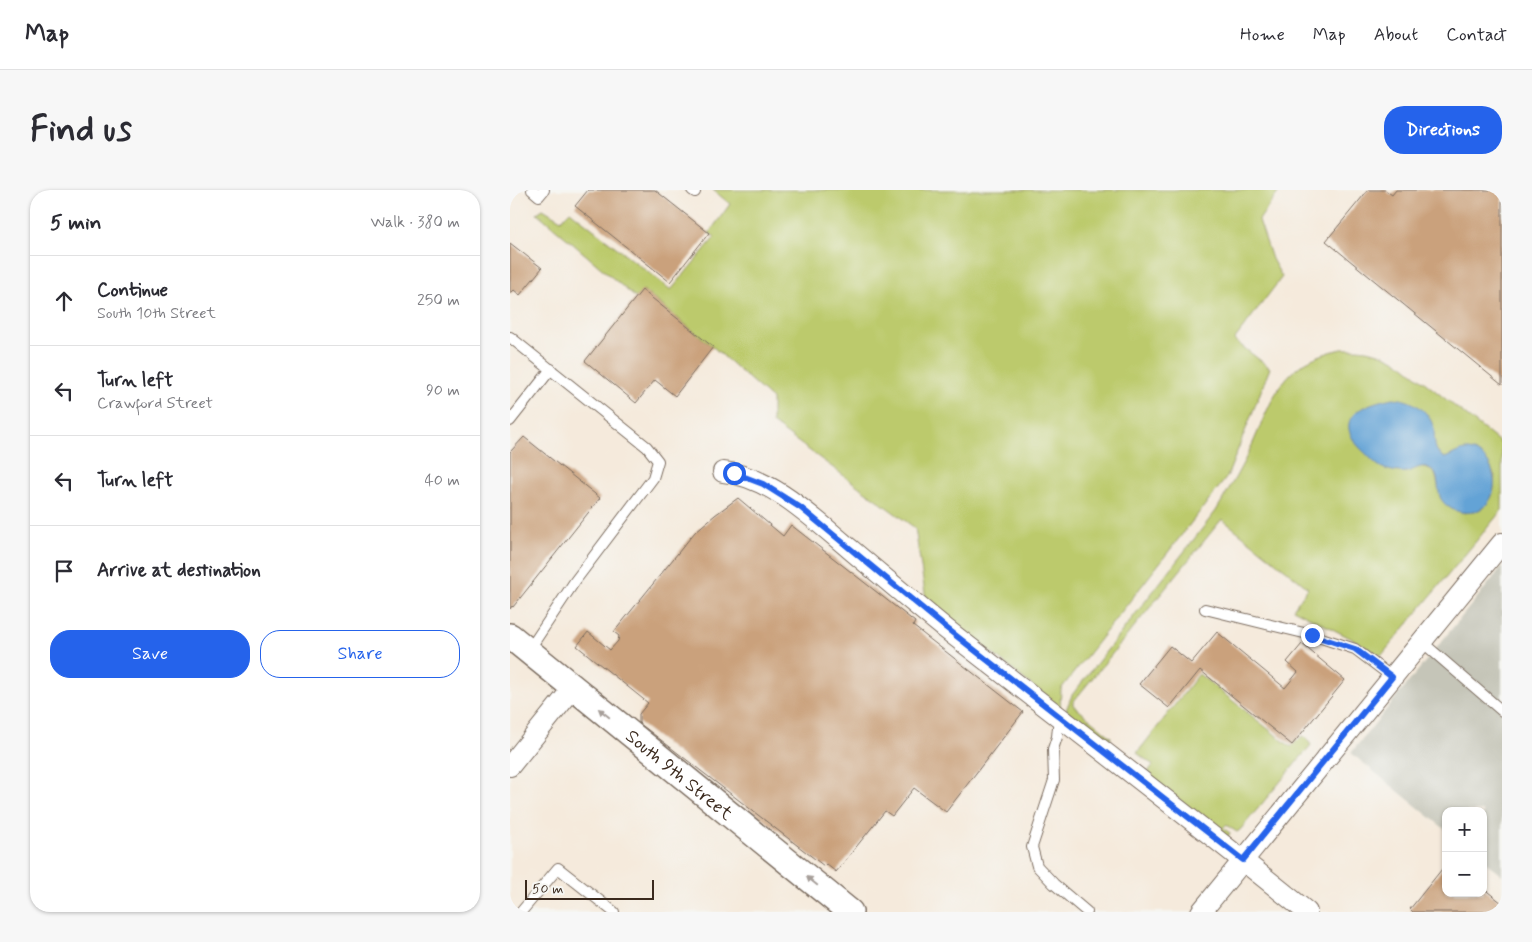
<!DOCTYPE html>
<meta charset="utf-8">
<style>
body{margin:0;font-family:Mynerve,sans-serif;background:#f7f7f7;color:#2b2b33}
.controls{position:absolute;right:15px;bottom:15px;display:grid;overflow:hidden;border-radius:10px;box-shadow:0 1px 4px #0004}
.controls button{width:45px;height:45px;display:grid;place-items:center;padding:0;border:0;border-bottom:1px solid #e1e1e2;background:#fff;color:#2b2b33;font:25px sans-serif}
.scale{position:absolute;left:15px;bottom:12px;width:129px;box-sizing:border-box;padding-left:5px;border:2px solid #3b2a1e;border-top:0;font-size:14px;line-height:18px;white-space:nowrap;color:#3b2a1e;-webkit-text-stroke:4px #f6f6f2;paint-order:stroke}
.stop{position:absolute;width:15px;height:15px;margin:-11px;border:4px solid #2563eb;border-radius:50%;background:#fff}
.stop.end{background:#2563eb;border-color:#fff;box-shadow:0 1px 5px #0008}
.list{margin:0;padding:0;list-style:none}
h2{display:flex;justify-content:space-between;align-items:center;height:65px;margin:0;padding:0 20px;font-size:21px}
h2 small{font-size:16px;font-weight:400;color:#7c7c81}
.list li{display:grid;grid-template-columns:32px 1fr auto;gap:15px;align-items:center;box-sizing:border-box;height:90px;padding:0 20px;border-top:1px solid #e1e1e2}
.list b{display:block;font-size:19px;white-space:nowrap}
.list p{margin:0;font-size:16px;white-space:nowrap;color:#7c7c81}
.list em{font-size:16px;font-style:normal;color:#7c7c81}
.actions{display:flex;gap:10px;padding:15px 20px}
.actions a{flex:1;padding:11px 0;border:1px solid #2563eb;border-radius:20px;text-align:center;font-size:18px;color:#2563eb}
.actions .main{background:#2563eb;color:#fff}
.icon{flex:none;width:28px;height:28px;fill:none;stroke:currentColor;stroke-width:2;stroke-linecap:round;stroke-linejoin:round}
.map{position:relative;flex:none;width:992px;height:722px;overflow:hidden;border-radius:20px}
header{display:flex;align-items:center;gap:30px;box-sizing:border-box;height:70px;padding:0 25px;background:#fff;border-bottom:1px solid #e1e1e2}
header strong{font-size:24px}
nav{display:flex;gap:28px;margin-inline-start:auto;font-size:18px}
.intro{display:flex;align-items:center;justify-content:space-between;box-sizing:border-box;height:120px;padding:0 30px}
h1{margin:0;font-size:35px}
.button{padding:12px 22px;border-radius:20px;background:#2563eb;color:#fff;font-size:18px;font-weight:700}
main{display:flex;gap:30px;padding:0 30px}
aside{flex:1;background:#fff;border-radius:20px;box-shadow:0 1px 4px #0004}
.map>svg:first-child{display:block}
.industrial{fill:#c5c5b8}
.green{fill:#bcca6c;stroke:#7c7a45;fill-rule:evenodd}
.water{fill:#64a3d6;stroke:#50667a}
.building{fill:#caa17c}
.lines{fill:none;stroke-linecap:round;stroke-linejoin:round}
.service-casing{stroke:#7c6d60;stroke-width:12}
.minor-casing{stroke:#7c6d60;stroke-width:22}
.tertiary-casing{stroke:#7c6d60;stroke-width:28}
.service{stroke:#fff;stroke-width:10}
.minor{stroke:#fff;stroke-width:20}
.tertiary{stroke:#fff;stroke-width:25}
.oneway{fill:#a79f9a}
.route{stroke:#2563eb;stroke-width:6}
.labels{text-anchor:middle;stroke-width:4.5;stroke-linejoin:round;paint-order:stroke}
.street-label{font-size:19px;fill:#3b2a1e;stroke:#f6f6f2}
</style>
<header>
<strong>Map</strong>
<nav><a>Home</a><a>Map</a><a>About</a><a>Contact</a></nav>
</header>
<div class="intro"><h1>Find us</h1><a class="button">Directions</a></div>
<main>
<aside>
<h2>5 min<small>Walk · 380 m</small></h2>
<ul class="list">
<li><svg class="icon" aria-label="ahead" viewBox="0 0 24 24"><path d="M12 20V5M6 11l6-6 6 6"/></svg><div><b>Continue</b><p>South 10th Street</p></div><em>250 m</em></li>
<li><svg class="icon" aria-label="left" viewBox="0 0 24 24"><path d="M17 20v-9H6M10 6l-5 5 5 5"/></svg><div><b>Turn left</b><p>Crawford Street</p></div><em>90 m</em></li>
<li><svg class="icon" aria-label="left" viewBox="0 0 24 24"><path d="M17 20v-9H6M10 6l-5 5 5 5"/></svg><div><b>Turn left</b></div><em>40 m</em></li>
<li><svg class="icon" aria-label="arrive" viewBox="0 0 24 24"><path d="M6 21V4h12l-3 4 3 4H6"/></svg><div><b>Arrive at destination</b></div></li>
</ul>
<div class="actions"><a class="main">Save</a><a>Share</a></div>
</aside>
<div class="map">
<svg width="992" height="722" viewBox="0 0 992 722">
<rect width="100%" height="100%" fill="#f6f6f2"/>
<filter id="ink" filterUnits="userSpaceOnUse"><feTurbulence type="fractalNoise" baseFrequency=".02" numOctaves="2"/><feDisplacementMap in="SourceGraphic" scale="10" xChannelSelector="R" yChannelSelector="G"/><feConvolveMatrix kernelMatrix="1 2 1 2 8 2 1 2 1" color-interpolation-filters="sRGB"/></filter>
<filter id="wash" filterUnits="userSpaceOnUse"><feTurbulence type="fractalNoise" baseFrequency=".0096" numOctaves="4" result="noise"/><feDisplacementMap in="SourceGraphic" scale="20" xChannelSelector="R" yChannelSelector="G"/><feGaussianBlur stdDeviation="1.12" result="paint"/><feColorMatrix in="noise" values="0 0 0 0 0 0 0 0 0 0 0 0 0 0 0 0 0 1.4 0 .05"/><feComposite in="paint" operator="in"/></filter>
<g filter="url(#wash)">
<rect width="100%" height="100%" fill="#f5eadc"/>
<polygon class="industrial" points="992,377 992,685 973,670 973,621 936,621 936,640 841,563"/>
<g class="green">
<polygon points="203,0 770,0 749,30 762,69 772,87 724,150 760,178 717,287 551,499 550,518 416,410 405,338 262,233 262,209 203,157 133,100 126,108 27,23 33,19 51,30 60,21 161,100 205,47 199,43 220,14"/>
<path d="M832 159C858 158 872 162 893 175L992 254V320L871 466 848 452 783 419 798 398 712 329 563 512V515L601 547 600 552H597L556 520 562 505 706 321C719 299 732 277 743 253 765 203 772 172 832 159ZM924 240C924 251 923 262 935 268L944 264 975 269 985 286C978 309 981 319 954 323L931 308 926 287 924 282 918 278 910 276 896 282 868 275 860 267Z"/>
<polygon points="689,484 781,557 792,546 796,548 801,555 730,640 727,642 716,635 713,638 720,643 717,648 639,586 638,582 643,575 627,563"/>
</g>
<path class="water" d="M883 208C902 209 921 221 924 240 925 252 923 262 935 268 943 265 950 259 959 260 983 264 992 297 977 314 965 327 941 325 931 309 926 299 931 283 919 278 911 274 905 280 897 282 890 283 881 281 875 279 866 276 861 268 854 262 819 229 851 214 883 208Z"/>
<g id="blocks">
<g class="building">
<polygon points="78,0 145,0 199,43 160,92 65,16"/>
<polygon points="858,0 875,0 882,5 886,0 992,0 992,195 816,51"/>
<polygon points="0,53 32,78 10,105 4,100 0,104"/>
<polygon points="132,100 203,157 165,206 145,190 126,213 75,171"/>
<polygon points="14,247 90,308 3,417 2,416 0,419 0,262"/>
<polygon points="228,308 273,346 281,335 405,432 403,436 513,522 436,622 404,598 382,626 375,621 326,682 316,674 314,676 129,533 129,524 138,513 67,456 78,442 100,460 108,451 109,446 104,442 185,342 205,325"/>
<polygon points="707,442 775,498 788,482 777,472 792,454 835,490 782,555 690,480 659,518 629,494 660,456 681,473"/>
<polygon points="936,674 936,703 973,703 973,698 992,713 992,722 903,722 900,719"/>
</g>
</g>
</g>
<g filter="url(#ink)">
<use href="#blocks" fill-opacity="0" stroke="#7c6d60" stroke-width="1"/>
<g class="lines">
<g class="service-casing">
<g id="service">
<polyline points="22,0 29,6 34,0"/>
<polyline points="182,0 185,2"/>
<polyline points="0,147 137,257 148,271 143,288 65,391 19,460"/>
<polyline points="0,231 41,179"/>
<polyline points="695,419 802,445 845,459 882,487"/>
<polyline points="911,451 992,521"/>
<polyline points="549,527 547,547 543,559 544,590 522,657 527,676 544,694 577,722"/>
<polyline points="11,722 48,678 104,722"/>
</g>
</g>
<g class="minor-casing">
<g id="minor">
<path d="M213 282C261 286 305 330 340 359 372 386 404 413 436 439 556 533 678 625 797 722"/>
<polyline points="0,576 63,498"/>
<polyline points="691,722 992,353"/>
</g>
</g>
<g class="tertiary-casing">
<g id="tertiary">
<path id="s1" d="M0 446 340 722"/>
</g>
</g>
<use href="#service" class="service"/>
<use href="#minor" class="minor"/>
<use href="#tertiary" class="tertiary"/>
</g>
<defs><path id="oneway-solid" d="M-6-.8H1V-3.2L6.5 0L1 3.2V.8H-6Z" transform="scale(1.25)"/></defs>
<g class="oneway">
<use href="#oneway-solid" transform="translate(94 523) rotate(-141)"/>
<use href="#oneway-solid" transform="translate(302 691) rotate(-141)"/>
</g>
</g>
<g class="lines" filter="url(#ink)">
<polyline class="route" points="224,283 253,294 291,318 435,437 733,670 882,487 845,459 802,445"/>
</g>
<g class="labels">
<g class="street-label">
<text dy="7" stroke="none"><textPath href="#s1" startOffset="219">South 9th Street</textPath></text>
</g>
</g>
</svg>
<div class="controls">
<button>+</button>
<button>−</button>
</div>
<div class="scale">50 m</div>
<div class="stop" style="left:224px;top:283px"></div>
<div class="stop end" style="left:802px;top:445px"></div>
</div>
</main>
